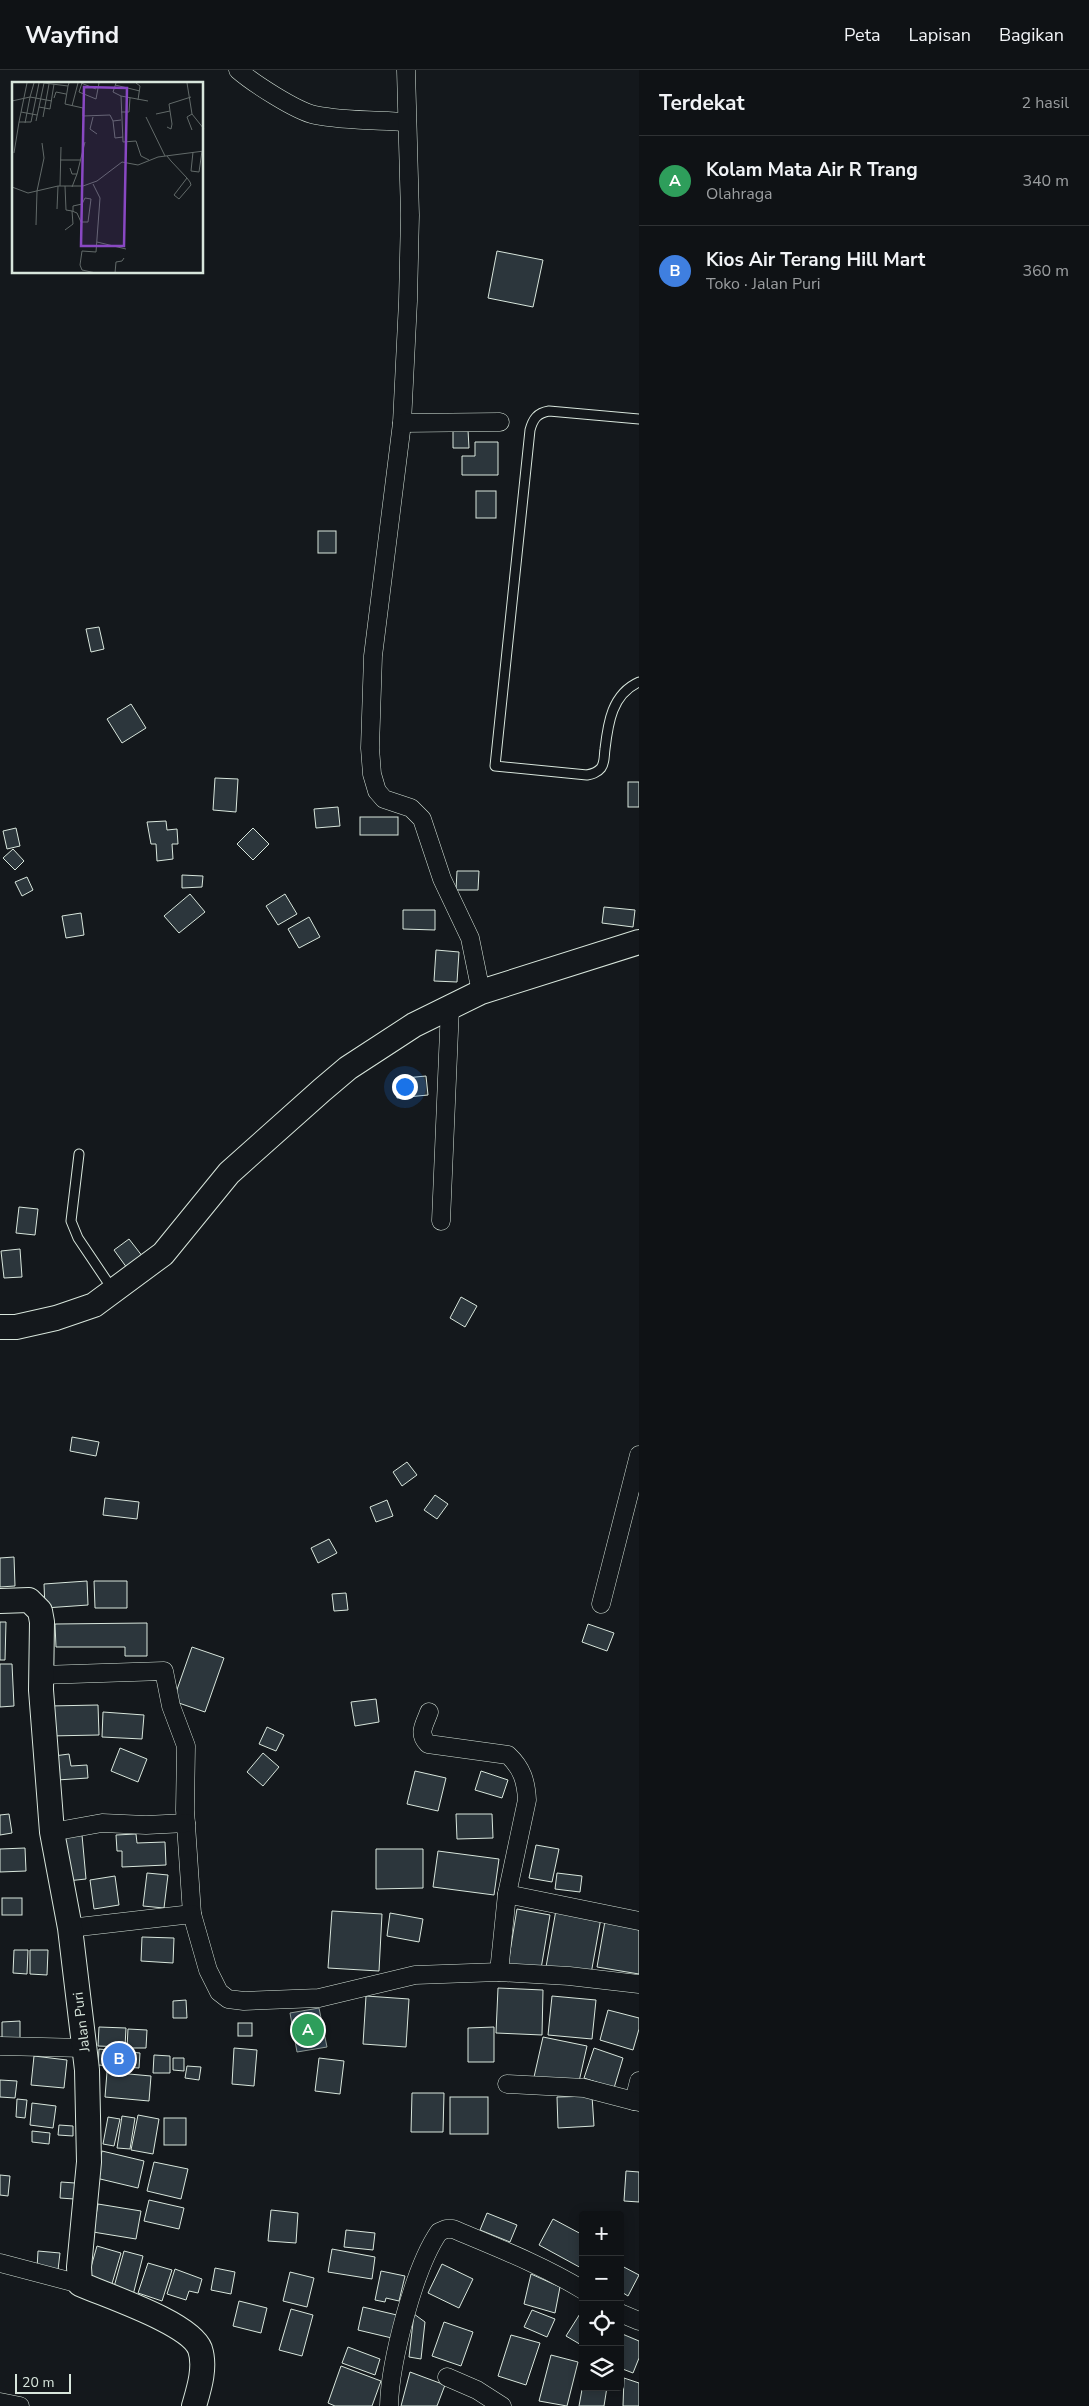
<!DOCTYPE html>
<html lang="id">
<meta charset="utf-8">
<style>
body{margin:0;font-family:"Nunito Sans",sans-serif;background:#181b1e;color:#f1f3f6}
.controls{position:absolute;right:15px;bottom:15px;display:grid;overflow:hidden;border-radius:5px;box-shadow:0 2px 12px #0003}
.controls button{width:45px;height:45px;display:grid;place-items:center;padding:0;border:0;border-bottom:1px solid #2f3234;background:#0f1215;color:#f1f3f6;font:25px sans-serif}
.scale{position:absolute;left:15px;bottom:12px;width:56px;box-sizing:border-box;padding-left:5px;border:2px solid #d8e6dc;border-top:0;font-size:14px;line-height:18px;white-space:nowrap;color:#d8e6dc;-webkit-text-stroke:4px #14181c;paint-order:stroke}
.you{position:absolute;left:404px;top:1016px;width:18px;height:18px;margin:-12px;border:4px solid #fff;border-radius:50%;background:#1a73e8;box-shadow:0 0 0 8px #1a73e833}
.badge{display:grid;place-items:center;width:32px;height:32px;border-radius:50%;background:#ffb74d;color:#fff;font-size:16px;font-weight:700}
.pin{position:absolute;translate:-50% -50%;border:2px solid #fff;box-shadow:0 1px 5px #0006}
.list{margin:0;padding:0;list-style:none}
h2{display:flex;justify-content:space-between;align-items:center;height:65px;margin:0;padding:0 20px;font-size:21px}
h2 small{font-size:16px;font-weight:400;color:#9b9ea0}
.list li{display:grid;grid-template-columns:32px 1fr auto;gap:15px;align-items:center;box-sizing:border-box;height:90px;padding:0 20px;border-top:1px solid #2f3234}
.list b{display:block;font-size:19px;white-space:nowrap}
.list p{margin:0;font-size:16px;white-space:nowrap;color:#9b9ea0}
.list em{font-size:16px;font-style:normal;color:#9b9ea0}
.icon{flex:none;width:28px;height:28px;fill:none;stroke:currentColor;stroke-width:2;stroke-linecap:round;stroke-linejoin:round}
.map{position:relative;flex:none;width:639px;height:2336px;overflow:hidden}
header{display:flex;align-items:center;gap:30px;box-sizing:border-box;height:70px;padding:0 25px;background:#0f1215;border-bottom:1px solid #2f3234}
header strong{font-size:24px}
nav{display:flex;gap:28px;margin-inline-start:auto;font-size:18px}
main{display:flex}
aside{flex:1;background:#0f1215}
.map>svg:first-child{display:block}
.water{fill:#2f3f4d;stroke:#939e99}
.building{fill:#2c363c;stroke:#d8e6dc}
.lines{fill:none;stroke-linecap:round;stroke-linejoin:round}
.lane-casing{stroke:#d8e6dc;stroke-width:11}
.street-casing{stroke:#d8e6dc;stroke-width:19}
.secondary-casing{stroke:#d8e6dc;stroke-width:26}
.lane{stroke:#14181c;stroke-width:9}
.street{stroke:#14181c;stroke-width:18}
.secondary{stroke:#14181c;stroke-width:24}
.labels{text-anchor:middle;stroke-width:4;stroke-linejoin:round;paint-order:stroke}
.street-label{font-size:14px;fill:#d8e6dc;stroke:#14181c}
.inset-road{fill:none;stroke:#626a69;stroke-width:1}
.view{fill:#8948c3;fill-opacity:0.15;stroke:#8948c3;stroke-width:2.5}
.inset-edge{fill:none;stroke:#d8e6dc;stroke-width:2.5}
</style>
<header>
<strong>Wayfind</strong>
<nav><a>Peta</a><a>Lapisan</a><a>Bagikan</a></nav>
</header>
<main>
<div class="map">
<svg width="639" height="2336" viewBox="0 0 639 2336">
<rect width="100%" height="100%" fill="#14181c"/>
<polygon class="water" points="319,1938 327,1977 297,1982 290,1943"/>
<g class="building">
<polygon points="497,181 543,190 533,237 488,228"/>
<polygon points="453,360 468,360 469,378 453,378"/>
<polygon points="475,372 498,372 498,405 462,405 462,386 475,386"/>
<rect x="476" y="421" width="20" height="27"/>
<rect x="318" y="461" width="18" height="22"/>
<polygon points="99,557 104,579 91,582 86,559"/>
<polygon points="131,634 146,658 122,673 107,649"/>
<polygon points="215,708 238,709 236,742 213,740"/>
<rect x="628" y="712" width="11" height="25"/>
<polygon points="338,737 340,756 316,758 314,739"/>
<rect x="360" y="747" width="38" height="18"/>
<polygon points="166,751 167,760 177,759 178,774 172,774 173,789 157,791 156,774 151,774 147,752"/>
<polygon points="16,758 20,776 7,779 3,761"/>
<polygon points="253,758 269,774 253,790 237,774"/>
<polygon points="13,779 24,791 15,800 3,788"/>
<polygon points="457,801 479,801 478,820 456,820"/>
<polygon points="182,805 203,806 202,817 182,818"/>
<polygon points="27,807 33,820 22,826 15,812"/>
<polygon points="190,824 205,842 179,863 164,846"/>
<polygon points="285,824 297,844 278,855 266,836"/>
<polygon points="604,837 635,840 633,857 602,853"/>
<polygon points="403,840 435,840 435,860 403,859"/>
<polygon points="81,843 84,865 66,868 62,846"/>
<polygon points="309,847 320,867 299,878 288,859"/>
<polygon points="436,880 459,882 457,912 434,911"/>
<polygon points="426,1006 428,1025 397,1028 395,1009"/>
<polygon points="19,1137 38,1139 35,1165 16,1163"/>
<polygon points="129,1169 143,1187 127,1198 114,1180"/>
<polygon points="20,1179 22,1207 4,1208 1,1181"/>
<polygon points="461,1227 477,1236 465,1257 450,1248"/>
<polygon points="72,1367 99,1372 96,1386 70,1381"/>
<polygon points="407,1392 417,1405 402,1416 393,1402"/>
<polygon points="435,1425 448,1434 437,1449 424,1440"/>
<polygon points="105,1428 139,1432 137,1449 103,1445"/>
<polygon points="387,1430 393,1446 376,1452 370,1437"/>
<polygon points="329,1469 337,1483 318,1493 311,1478"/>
<polygon points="14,1487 15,1516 0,1517 0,1488"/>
<polygon points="87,1511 88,1535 45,1538 44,1514"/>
<polygon points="94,1511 127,1511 127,1538 95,1538"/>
<polygon points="346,1523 348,1540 334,1541 332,1524"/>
<polygon points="0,1552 6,1552 5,1590 0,1590"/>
<polygon points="147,1553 147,1586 125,1586 125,1577 56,1577 55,1554"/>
<polygon points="588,1554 614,1563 607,1581 582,1572"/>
<polygon points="192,1577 224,1588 205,1642 173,1631"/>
<polygon points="0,1594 12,1594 14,1636 0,1637"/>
<polygon points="376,1629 379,1652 355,1656 351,1632"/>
<polygon points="98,1635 99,1665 49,1666 49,1636"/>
<polygon points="103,1642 144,1645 142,1669 102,1667"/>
<polygon points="267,1657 284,1665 276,1681 259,1674"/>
<polygon points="120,1678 147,1689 138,1712 111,1701"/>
<polygon points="263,1683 279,1697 263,1716 247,1702"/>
<polygon points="69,1684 71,1696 87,1695 88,1708 57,1710 54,1686"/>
<polygon points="415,1701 446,1708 438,1741 407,1734"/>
<polygon points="481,1701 508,1710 502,1728 475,1720"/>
<polygon points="9,1744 12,1763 0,1765 0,1745"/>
<polygon points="456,1744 492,1744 493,1768 457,1769"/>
<polygon points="136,1764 137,1773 165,1772 166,1795 122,1797 122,1781 117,1781 116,1765"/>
<polygon points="82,1765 86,1809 67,1811 63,1767"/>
<polygon points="536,1775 559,1779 552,1812 529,1808"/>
<polygon points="25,1778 26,1801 0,1802 0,1779"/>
<polygon points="376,1779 423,1779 423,1818 376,1819"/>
<polygon points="438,1781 499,1789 494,1825 433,1817"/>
<polygon points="147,1803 168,1805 164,1838 143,1836"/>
<polygon points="557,1803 582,1806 580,1822 555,1819"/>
<polygon points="115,1806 119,1835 94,1839 90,1810"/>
<rect x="2" y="1828" width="20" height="17"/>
<polygon points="517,1839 550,1845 541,1899 508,1894"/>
<polygon points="556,1840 601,1848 591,1904 546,1897"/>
<polygon points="332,1841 382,1844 379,1901 328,1898"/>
<polygon points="390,1843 423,1849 419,1872 387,1866"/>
<polygon points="605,1851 639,1857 639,1904 597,1897"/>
<polygon points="142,1867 174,1868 173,1893 141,1891"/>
<polygon points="14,1880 28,1880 27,1904 13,1903"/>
<polygon points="30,1880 48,1880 47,1905 30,1904"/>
<polygon points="498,1918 543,1920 542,1965 496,1963"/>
<polygon points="366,1926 409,1929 406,1977 363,1974"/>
<polygon points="552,1926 596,1930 592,1969 548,1965"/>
<polygon points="186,1930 187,1948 173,1948 173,1931"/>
<polygon points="608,1940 639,1948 639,1959 633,1980 600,1970"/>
<polygon points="20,1951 20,1969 2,1969 2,1952"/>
<rect x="238" y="1953" width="14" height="13"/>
<polygon points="99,1957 126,1958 125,1977 98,1976"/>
<polygon points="494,1957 494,1992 468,1992 468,1958"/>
<polygon points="128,1959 147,1960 146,1978 127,1978"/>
<polygon points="543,1967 587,1976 578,2016 534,2007"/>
<polygon points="234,1978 257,1980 254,2016 232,2014"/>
<polygon points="594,1978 623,1988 614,2018 584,2008"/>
<polygon points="99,1979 140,1983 139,1998 98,1995"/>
<polygon points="154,1985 170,1986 170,2003 153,2003"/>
<polygon points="34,1986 67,1990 64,2018 31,2015"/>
<polygon points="173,1988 184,1988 184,2001 173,2000"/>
<polygon points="319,1988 344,1991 340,2024 315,2021"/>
<polygon points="187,1996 201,1997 199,2010 185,2008"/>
<polygon points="107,2002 151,2006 149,2031 105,2027"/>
<polygon points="0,2010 17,2011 15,2028 0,2027"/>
<polygon points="412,2023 444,2023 443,2062 411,2062"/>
<polygon points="592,2026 594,2056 558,2058 557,2027"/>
<rect x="450" y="2027" width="38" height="37"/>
<polygon points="17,2029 27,2030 25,2048 16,2047"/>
<polygon points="32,2033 56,2036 53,2058 30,2055"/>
<polygon points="138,2045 159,2049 153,2084 131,2080"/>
<polygon points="122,2046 135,2048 130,2079 117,2078"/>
<polygon points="108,2047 120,2049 114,2076 103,2074"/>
<rect x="164" y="2048" width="22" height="27"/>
<polygon points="59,2055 73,2056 73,2066 58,2065"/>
<polygon points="32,2061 50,2063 49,2074 32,2072"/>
<polygon points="102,2081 144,2091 138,2118 96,2108"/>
<polygon points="154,2092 188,2099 181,2129 147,2121"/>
<polygon points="626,2101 639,2102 639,2132 624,2131"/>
<polygon points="0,2105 10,2106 8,2126 0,2125"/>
<polygon points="61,2112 75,2113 74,2129 60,2128"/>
<polygon points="149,2130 184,2138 179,2159 144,2151"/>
<polygon points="98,2134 141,2141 136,2169 93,2162"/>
<polygon points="271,2140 298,2143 296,2173 268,2171"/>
<polygon points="487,2143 517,2155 510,2172 480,2160"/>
<polygon points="553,2149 583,2165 583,2199 539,2175"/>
<polygon points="346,2160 375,2163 373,2180 344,2177"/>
<polygon points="97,2176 121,2183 111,2217 87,2211"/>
<polygon points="332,2179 375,2187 372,2209 328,2202"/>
<polygon points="38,2181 60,2183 58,2200 37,2199"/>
<polygon points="124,2181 143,2186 132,2229 112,2224"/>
<polygon points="148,2193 172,2200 162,2231 138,2223"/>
<polygon points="442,2194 473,2209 459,2238 428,2223"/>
<polygon points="620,2195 639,2205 628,2226 620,2221"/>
<polygon points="215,2198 235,2202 231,2224 211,2220"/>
<polygon points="175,2199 202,2209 198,2223 189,2221 186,2230 167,2224"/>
<polygon points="381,2201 405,2206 399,2231 386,2228 385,2232 375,2230"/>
<polygon points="290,2202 314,2208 307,2237 283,2231"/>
<polygon points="531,2204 560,2217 555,2243 524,2234"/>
<polygon points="239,2231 267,2238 261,2263 233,2256"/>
<polygon points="363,2237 401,2246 396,2269 358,2260"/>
<polygon points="291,2239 313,2245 302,2286 279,2280"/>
<polygon points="583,2239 583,2276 566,2266"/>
<polygon points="532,2240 555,2249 547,2267 524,2257"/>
<polygon points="414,2244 425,2252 421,2289 409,2287"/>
<polygon points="444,2252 473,2262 461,2296 432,2286"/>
<polygon points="620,2263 639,2271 639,2288 633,2303 620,2298"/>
<polygon points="511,2265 540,2273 526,2315 498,2306"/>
<polygon points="348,2277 380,2289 375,2305 342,2293"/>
<polygon points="551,2285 578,2292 567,2336 539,2331"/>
<polygon points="341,2296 381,2311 372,2336 335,2336 328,2333"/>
<polygon points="410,2302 445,2315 437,2336 401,2336"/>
<polygon points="624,2308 639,2313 639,2336 623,2336"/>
<polygon points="583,2314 583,2317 607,2317 604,2336 579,2336"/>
</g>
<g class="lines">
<g class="lane-casing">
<g id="lane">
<path d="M639 349 549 341C537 343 533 349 530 360L495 696 587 705C592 704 597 703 601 698 605 693 604 685 605 679 608 653 612 624 639 612"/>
<polyline points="79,1084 71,1151 78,1168 113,1220"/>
</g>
</g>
<g class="street-casing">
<g id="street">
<path d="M238 0C253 13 296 41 315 45 344 51 377 50 407 52"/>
<polyline points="406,0 410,145 408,231 402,353 373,586 370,678 372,704 377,721 384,729 411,738 422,749 442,809 470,868 481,922"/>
<polyline points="402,353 500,352"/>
<polyline points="441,1151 450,937"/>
<polyline points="601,1534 639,1385"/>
<polyline points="41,1605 164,1601 171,1636 186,1676 185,1740 192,1844"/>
<path d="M429 1642C425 1654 417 1663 428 1674L508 1685C522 1698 526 1711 527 1730L507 1824 499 1902"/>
<polyline points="52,1762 102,1753 146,1755 186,1753"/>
<polyline points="507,1824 639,1851"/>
<polyline points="70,1858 192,1844 208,1900 219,1922 228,1929 244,1931 319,1928 415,1905 499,1902 569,1906 639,1914"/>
<polyline points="0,1976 85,1978"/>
<polyline points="639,2011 634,2031 639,2032"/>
<polyline points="507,2014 584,2018 634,2031"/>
<polyline points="0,2193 80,2214"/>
<polyline points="620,2243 639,2251"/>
<polyline points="447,2307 477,2320 502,2336"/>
<polyline points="0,2332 20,2336"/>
<path d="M389 2336C390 2292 414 2198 439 2162L446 2159H453C498 2178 542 2195 583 2220"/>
</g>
</g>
<g class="secondary-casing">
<g id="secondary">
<polyline points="0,1257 16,1257 56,1248 94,1235 163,1184 229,1103 322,1020 348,998 414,955 481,922 639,872"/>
<path d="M0 1531 29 1530 40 1541 42 1552 41 1620 52 1762 70 1858 87 2000 89 2092 79 2197 80 2214C107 2226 190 2253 200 2279 206 2297 199 2319 194 2336"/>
</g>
</g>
<use href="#lane" class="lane"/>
<use href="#street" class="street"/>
<use href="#secondary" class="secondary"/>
</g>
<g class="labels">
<g class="street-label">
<text transform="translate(81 1952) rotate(-97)" y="5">Jalan Puri</text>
</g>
</g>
<g transform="translate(12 12)">
<rect width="191" height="191" fill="#14181c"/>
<path class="inset-road" d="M15 1 7 40H19L27 1M32 1 56 4 57 1M69 1 84 7M70 1 67 10 84 17 87 1M104 1 101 10 109 14 111 60 124 59 129 74 137 78M124 1 128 4 126 18M175 1 180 32 192 47M103 3 128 9M56 4 53 22 71 26V34L98 33 101 39 109 38M109 14 136 19M42 16 44 10 54 12M0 19 18 15 22 1M60 24 66 1M27 25 38 27 42 2M9 30 25 33M109 30H117L118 16M144 32 158 29 157 22 179 15M180 32 175 35 180 48M31 35 37 2M81 35 78 47 85 52M134 35 153 74M24 39 32 1M101 39 103 56 111 55M13 41 18 15 40 19M155 45 159 47 160 42 158 29M181 70 179 89 187 90 190 69M2 71 7 40M155 74 159 79 175 96 178 100 179 103 167 117 162 113 175 96M48 78H68M58 86 60 92H65L60 105M65 92 73 60M81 102 88 116 84 170 70 169 68 183 70 188 84 191M48 104 49 65M0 105 16 111 46 104H71L85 99 110 80 126 83 146 75 192 69M45 127 46 104M60 129 65 131 69 140H76L79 117 73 116 70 122 61 124V129M24 143 25 109 32 76 30 61M53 148 61 142 60 129 54 128 53 104M85 160 114 167M103 191 104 180 110 179 112 176"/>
<path class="view" d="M72 5 115 6 112 164H69Z"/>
<rect width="191" height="191" class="inset-edge"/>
</g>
</svg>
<div class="controls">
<button>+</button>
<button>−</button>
<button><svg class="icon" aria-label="locate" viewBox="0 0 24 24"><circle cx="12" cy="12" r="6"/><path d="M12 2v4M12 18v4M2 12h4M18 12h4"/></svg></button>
<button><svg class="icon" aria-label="layers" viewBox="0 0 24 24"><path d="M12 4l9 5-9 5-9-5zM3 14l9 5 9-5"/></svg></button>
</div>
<div class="scale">20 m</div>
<div class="you"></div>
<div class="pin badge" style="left:308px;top:1960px;background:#2e9e5b">A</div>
<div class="pin badge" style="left:119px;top:1989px;background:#3f7fe0">B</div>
</div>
<aside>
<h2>Terdekat<small>2 hasil</small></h2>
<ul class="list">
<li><span class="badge" style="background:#2e9e5b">A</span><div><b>Kolam Mata Air R Trang</b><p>Olahraga</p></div><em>340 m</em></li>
<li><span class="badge" style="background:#3f7fe0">B</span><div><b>Kios Air Terang Hill Mart</b><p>Toko · Jalan Puri</p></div><em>360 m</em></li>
</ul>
</aside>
</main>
